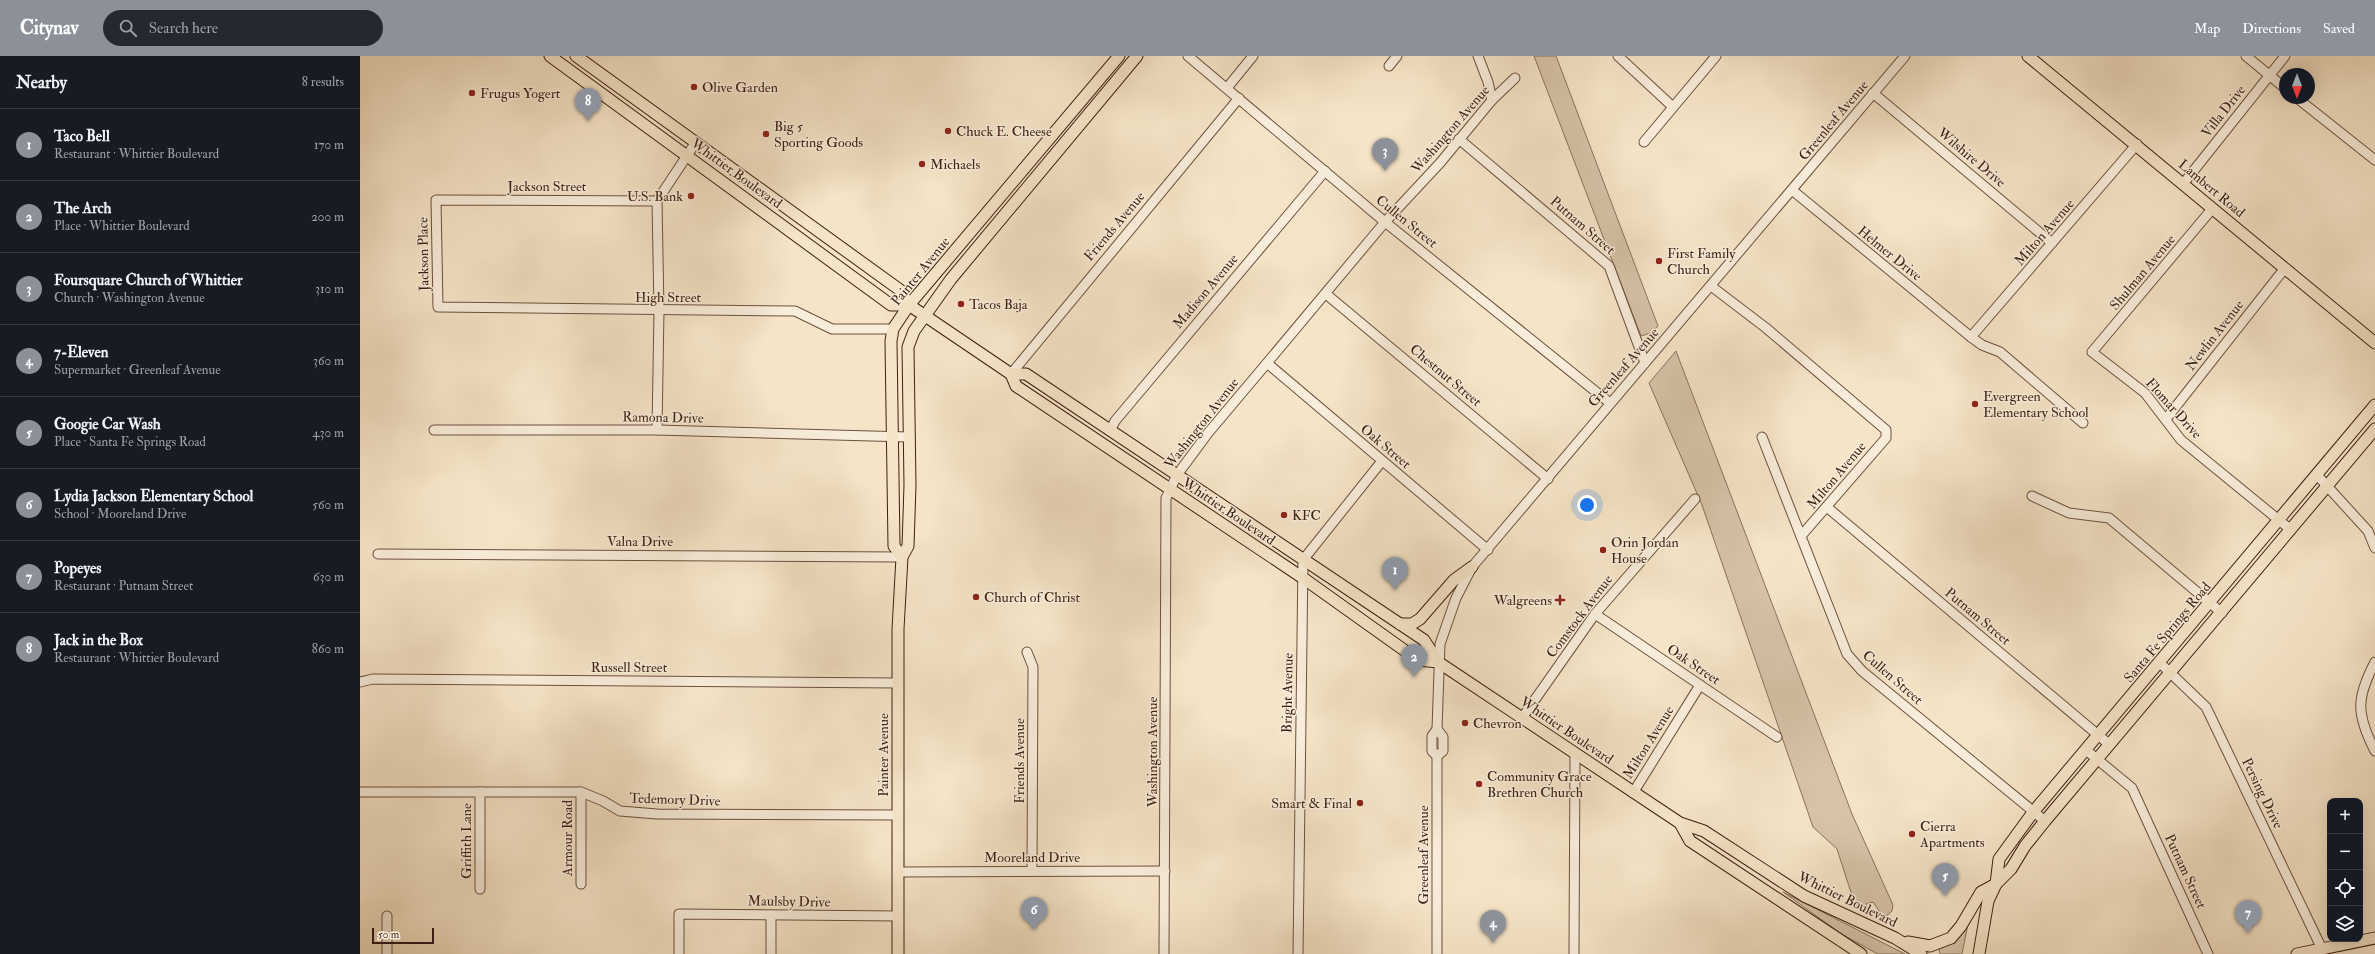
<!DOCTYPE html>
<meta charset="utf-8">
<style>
body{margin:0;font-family:"IM FELL Double Pica",serif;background:#242831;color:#f1f3f6}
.controls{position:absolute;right:12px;bottom:12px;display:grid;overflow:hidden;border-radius:8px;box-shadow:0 4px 16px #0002}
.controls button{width:36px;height:36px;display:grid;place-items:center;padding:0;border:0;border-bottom:1px solid #363941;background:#171b24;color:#f1f3f6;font:20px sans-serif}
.compass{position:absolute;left:1919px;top:12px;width:36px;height:36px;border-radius:50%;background:#171b24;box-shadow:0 4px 16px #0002;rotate:180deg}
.scale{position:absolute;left:12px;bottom:10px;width:62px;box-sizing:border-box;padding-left:4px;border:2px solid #3e1f11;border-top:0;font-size:11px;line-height:14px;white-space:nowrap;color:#3e1f11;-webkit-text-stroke:3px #f8eddb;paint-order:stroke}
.you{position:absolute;left:1227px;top:449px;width:14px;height:14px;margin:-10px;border:3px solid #fff;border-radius:50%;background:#1a73e8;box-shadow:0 0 0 6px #1a73e833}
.badge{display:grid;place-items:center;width:26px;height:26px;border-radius:50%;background:#8c9099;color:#fff;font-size:13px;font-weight:700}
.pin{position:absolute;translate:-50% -33px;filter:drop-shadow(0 1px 2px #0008)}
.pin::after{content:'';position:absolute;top:21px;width:14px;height:12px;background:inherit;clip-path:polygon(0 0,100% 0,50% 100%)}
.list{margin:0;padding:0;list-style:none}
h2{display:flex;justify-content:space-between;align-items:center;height:52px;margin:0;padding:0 16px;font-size:17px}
h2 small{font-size:13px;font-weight:400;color:#9ea1a6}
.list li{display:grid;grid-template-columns:26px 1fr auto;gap:12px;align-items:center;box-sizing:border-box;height:72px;padding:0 16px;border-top:1px solid #363941}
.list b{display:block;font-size:15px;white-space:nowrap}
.list p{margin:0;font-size:13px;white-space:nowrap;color:#9ea1a6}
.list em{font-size:13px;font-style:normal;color:#9ea1a6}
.icon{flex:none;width:22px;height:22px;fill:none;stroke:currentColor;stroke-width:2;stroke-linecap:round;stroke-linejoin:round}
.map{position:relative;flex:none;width:2015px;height:898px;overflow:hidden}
header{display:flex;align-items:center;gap:24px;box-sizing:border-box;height:56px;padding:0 20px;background:#8c9099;color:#fff}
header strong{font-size:19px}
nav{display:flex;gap:22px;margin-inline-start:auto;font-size:14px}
.search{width:280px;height:36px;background:#242831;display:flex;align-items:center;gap:10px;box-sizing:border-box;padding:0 14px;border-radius:22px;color:#9ea1a6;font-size:15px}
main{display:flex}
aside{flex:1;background:#171b24}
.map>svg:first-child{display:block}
.green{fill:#d6c3a8;stroke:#8a715c}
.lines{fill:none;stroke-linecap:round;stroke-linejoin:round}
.minor-casing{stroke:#6c503e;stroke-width:11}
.major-casing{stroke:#3e1f11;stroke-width:13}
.minor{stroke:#f8eddb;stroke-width:9}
.major{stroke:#f5e4c7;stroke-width:11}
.poi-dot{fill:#8f2418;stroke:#f8eddb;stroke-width:1.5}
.labels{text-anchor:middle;stroke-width:3;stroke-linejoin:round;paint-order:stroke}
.poi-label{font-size:14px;fill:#3e1f11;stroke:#f8eddb;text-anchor:start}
.street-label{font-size:14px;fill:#3e1f11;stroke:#f8eddb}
</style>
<header>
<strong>Citynav</strong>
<div class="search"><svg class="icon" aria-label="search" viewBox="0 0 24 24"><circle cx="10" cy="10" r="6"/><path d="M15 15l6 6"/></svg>Search here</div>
<nav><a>Map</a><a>Directions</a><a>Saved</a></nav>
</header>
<main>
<aside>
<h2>Nearby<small>8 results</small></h2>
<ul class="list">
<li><span class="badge">1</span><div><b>Taco Bell</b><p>Restaurant · Whittier Boulevard</p></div><em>170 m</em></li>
<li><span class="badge">2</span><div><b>The Arch</b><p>Place · Whittier Boulevard</p></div><em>200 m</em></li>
<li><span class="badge">3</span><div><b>Foursquare Church of Whittier</b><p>Church · Washington Avenue</p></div><em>310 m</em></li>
<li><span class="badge">4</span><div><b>7-Eleven</b><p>Supermarket · Greenleaf Avenue</p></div><em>360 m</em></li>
<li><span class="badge">5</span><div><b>Googie Car Wash</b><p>Place · Santa Fe Springs Road</p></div><em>430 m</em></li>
<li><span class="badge">6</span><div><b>Lydia Jackson Elementary School</b><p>School · Mooreland Drive</p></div><em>560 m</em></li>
<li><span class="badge">7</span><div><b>Popeyes</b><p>Restaurant · Putnam Street</p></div><em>630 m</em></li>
<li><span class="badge">8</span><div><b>Jack in the Box</b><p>Restaurant · Whittier Boulevard</p></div><em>860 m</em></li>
</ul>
</aside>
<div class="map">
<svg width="2015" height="898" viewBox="0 0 2015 898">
<rect width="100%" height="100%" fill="#f5e4c7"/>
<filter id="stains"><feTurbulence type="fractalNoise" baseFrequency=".005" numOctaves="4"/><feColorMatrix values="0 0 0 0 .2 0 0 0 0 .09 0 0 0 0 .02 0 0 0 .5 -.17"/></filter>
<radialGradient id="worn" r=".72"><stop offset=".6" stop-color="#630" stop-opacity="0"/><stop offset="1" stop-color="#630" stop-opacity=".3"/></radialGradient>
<g class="green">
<polygon points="1174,0 1196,0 1298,270 1291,277 1281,280"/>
<polygon points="1316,295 1492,758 1533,849 1532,855 1524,862 1513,846 1506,848 1510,858 1495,849 1477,793 1453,771 1342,449 1289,327"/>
<polygon points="1423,836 1545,898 1518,898 1483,879"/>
<polygon points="1609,863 1602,898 1580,898 1579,893 1592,887"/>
</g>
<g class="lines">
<g class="minor-casing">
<g id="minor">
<polyline points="828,0 1025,166 1250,347"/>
<polyline points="1118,0 1128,26 1132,44"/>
<polyline points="1258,0 1313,51"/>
<polyline points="1886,0 1925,32"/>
<polyline points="1029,10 1037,0"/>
<polyline points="867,32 893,0"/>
<polyline points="1513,37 1692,187"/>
<polyline points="1937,42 2015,104"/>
<polyline points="1099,83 1249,210 1285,307"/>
<polyline points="1284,86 1356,0"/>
<polyline points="1823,128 1925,0"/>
<polyline points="1432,134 1611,281 1622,289 1640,296 1723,367"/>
<polyline points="297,145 76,144 78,251 435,255 472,273 533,273"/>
<polyline points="1852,153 1732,296 1785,337 1821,384 1931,474"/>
<polyline points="1351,230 1406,272 1526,374 1526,382 1441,480"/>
<polyline points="966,238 1188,423"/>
<polyline points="1611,281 1777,88"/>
<polyline points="907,307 1128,494"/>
<polyline points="651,318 879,42"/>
<polyline points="1806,363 1925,212"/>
<polyline points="74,374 297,374 548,381"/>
<polyline points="297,374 299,255 297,145 336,86"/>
<polyline points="750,375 755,365 965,115"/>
<polyline points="1402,381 1487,598 1502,615 1685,765"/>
<polyline points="1957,419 2008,475 2015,492"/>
<polyline points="1672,440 1709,457 1749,462 1862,557"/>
<polyline points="1468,452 1750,689"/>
<polyline points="18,498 542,501"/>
<polyline points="1235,558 1417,681"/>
<polyline points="667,596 673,611 672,815"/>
<path d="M2015 606C1996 642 1996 658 2015 695"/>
<polyline points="1800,607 1846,651 1962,893"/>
<polyline points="0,626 13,623 538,627"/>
<polyline points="1162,662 1235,558 1335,443"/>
<polyline points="1726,694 1772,732 1848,898"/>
<polyline points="1077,700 1072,695 1072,680 1077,673 1080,588 1096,542 1112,511 1545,0"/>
<polyline points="0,736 221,736 243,745 260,755 297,758 538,759"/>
<polyline points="221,736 221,828"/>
<polyline points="1273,737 1340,629"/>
<polyline points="538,816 805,815"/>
<polyline points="120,833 120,736"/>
<polyline points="411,859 411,898"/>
<polyline points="27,898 27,860"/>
<polyline points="319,898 319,858 538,860"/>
<polyline points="804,898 806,442 817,419 848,377 907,307 1025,166 1080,107 1132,44 1155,22"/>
<polyline points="938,898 943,504 1022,405"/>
<polyline points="1077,898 1077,700 1083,695 1083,681 1077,673"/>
<polyline points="1214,898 1215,698"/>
</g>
</g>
<g class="major-casing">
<g id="major">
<polyline points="190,0 531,249 549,249"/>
<polyline points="216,0 540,234 549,249 651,318 666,318 1040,568 1064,584 1078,606 1320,767 1344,775 1444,840 1535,882 1561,898"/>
<polyline points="1668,0 2015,287"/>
<polyline points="651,318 656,330 943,522 1058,604 1078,606"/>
<polyline points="542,501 534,490 531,285 533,273 549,249 759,0"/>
<polyline points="1040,568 1052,568 1060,563 1094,524 1112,511"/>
<polyline points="1320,767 1330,785 1501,898"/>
<polyline points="1636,828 1639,803 1674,755 2015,349"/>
<polyline points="1548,886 1570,890 1591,882 1601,870 1621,836 1636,828"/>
<polyline points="538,898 538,573 542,501 548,490 550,429 548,291 554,275 591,223 777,0"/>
<polyline points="1619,898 1628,845 1636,828 1651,813 1665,790 1685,765 2015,373"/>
<polyline points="1937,898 2015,882"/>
</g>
</g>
<use href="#minor" class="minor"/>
<use href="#major" class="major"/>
</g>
<g class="poi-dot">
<circle cx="334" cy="31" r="4"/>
<circle cx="112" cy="37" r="4"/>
<circle cx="588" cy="75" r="4"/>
<circle cx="406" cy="78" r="4"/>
<circle cx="562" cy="108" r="4"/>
<circle cx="331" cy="140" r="4"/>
<circle cx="1299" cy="205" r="4"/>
<circle cx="601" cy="248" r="4"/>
<circle cx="1615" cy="348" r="4"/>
<circle cx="924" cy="459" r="4"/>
<circle cx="1243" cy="494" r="4"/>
<circle cx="616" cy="541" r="4"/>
<path d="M1198 538h4v4h4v4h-4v4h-4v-4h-4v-4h4z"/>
<circle cx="1105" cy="667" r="4"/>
<circle cx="1119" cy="728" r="4"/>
<circle cx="1000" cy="747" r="4"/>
<circle cx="1552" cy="778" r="4"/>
</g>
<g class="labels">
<g class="poi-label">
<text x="342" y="36">Olive Garden</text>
<text x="120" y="42">Frugus Yogert</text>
<text x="414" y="75">Big 5<tspan x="414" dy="16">Sporting Goods</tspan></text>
<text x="596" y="80">Chuck E. Cheese</text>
<text x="570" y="113">Michaels</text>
<text x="323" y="145" text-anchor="end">U.S. Bank</text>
<text x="1307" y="202">First Family<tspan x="1307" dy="16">Church</tspan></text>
<text x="609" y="253">Tacos Baja</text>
<text x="1623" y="345">Evergreen<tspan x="1623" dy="16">Elementary School</tspan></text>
<text x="932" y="464">KFC</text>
<text x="1251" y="491">Orin Jordan<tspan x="1251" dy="16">House</tspan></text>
<text x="624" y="546">Church of Christ</text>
<text x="1192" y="549" text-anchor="end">Walgreens</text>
<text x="1113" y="672">Chevron</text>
<text x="1127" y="725">Community Grace<tspan x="1127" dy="16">Brethren Church</tspan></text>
<text x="992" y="752" text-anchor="end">Smart &amp; Final</text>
<text x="1560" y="775">Cierra<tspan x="1560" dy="16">Apartments</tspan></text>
</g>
<g class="street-label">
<text transform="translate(1863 55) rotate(-52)" y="5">Villa Drive</text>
<text transform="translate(1473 64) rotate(-50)" y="5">Greenleaf Avenue</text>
<text transform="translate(1090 73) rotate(-49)" y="5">Washington Avenue</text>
<text transform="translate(1612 101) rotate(40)" y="5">Wilshire Drive</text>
<text transform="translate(377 117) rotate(36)" y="5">Whittier Boulevard</text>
<text x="187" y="135">Jackson Street</text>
<text transform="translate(1852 132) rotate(40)" y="5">Lambert Road</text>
<text transform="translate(1047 165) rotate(39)" y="5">Cullen Street</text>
<text transform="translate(1223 169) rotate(41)" y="5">Putnam Street</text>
<text transform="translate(754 170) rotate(-50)" y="5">Friends Avenue</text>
<text transform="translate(1684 176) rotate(-49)" y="5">Milton Avenue</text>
<text transform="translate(1530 197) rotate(39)" y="5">Helmer Drive</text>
<text transform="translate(63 198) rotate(-91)" y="5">Jackson Place</text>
<text transform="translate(560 215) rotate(-51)" y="5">Painter Avenue</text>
<text transform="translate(1782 216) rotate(-50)" y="5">Shulman Avenue</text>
<text transform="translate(845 235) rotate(-50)" y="5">Madison Avenue</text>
<text x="308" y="246">High Street</text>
<text transform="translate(1854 279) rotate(-52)" y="5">Newlin Avenue</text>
<text transform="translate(1263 311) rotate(-49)" y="5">Greenleaf Avenue</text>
<text transform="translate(1086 319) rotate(40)" y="5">Chestnut Street</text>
<text transform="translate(1814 352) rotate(48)" y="5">Flomar Drive</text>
<text transform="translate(303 361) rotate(1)" y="5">Ramona Drive</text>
<text transform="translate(841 367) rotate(-52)" y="5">Washington Avenue</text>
<text transform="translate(1026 390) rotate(40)" y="5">Oak Street</text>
<text transform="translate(1476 419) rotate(-50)" y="5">Milton Avenue</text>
<text transform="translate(869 455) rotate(34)" y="5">Whittier Boulevard</text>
<text x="280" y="490">Valna Drive</text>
<text transform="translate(1219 560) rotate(-53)" y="5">Comstock Avenue</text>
<text transform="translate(1618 560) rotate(40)" y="5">Putnam Street</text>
<text transform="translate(1807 576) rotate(-50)" y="5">Santa Fe Springs Road</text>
<text transform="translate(1334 608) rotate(34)" y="5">Oak Street</text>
<text x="269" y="616">Russell Street</text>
<text transform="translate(1533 621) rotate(41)" y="5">Cullen Street</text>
<text transform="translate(927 637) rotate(-89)" y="5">Bright Avenue</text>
<text transform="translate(1207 674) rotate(34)" y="5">Whittier Boulevard</text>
<text transform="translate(1288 686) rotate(-58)" y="5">Milton Avenue</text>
<text transform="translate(792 696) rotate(-90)" y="5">Washington Avenue</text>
<text transform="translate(523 699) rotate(-90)" y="5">Painter Avenue</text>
<text transform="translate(659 705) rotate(-90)" y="5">Friends Avenue</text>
<text transform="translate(1903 737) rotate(64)" y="5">Persing Drive</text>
<text transform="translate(315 743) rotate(2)" y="5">Tedemory Drive</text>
<text transform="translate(207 782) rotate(-90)" y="5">Armour Road</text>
<text transform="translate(106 785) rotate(-90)" y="5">Griffith Lane</text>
<text transform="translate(1063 799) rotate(-90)" y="5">Greenleaf Avenue</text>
<text x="672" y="806">Mooreland Drive</text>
<text transform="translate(1826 815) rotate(65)" y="5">Putnam Street</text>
<text transform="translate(1488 843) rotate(26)" y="5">Whittier Boulevard</text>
<text transform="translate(429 845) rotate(1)" y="5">Maulsby Drive</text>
</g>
</g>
<rect width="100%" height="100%" filter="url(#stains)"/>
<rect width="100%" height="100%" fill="url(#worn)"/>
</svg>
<div class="controls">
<button>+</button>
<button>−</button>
<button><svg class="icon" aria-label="locate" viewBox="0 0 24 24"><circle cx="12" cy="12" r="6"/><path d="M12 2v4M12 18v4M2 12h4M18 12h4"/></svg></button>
<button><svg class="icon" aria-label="layers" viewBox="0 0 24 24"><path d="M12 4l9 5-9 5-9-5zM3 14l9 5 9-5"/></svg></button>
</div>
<svg class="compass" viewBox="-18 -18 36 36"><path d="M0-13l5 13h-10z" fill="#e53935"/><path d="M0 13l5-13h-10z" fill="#9ea1a6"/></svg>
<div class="scale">50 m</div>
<div class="you"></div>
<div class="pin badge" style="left:1035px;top:534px">1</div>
<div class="pin badge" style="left:1054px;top:621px">2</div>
<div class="pin badge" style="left:1025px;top:115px">3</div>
<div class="pin badge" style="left:1133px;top:887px">4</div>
<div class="pin badge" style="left:1585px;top:840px">5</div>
<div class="pin badge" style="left:674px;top:874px">6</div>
<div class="pin badge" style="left:1888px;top:877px">7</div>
<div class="pin badge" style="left:228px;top:65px">8</div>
</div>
</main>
